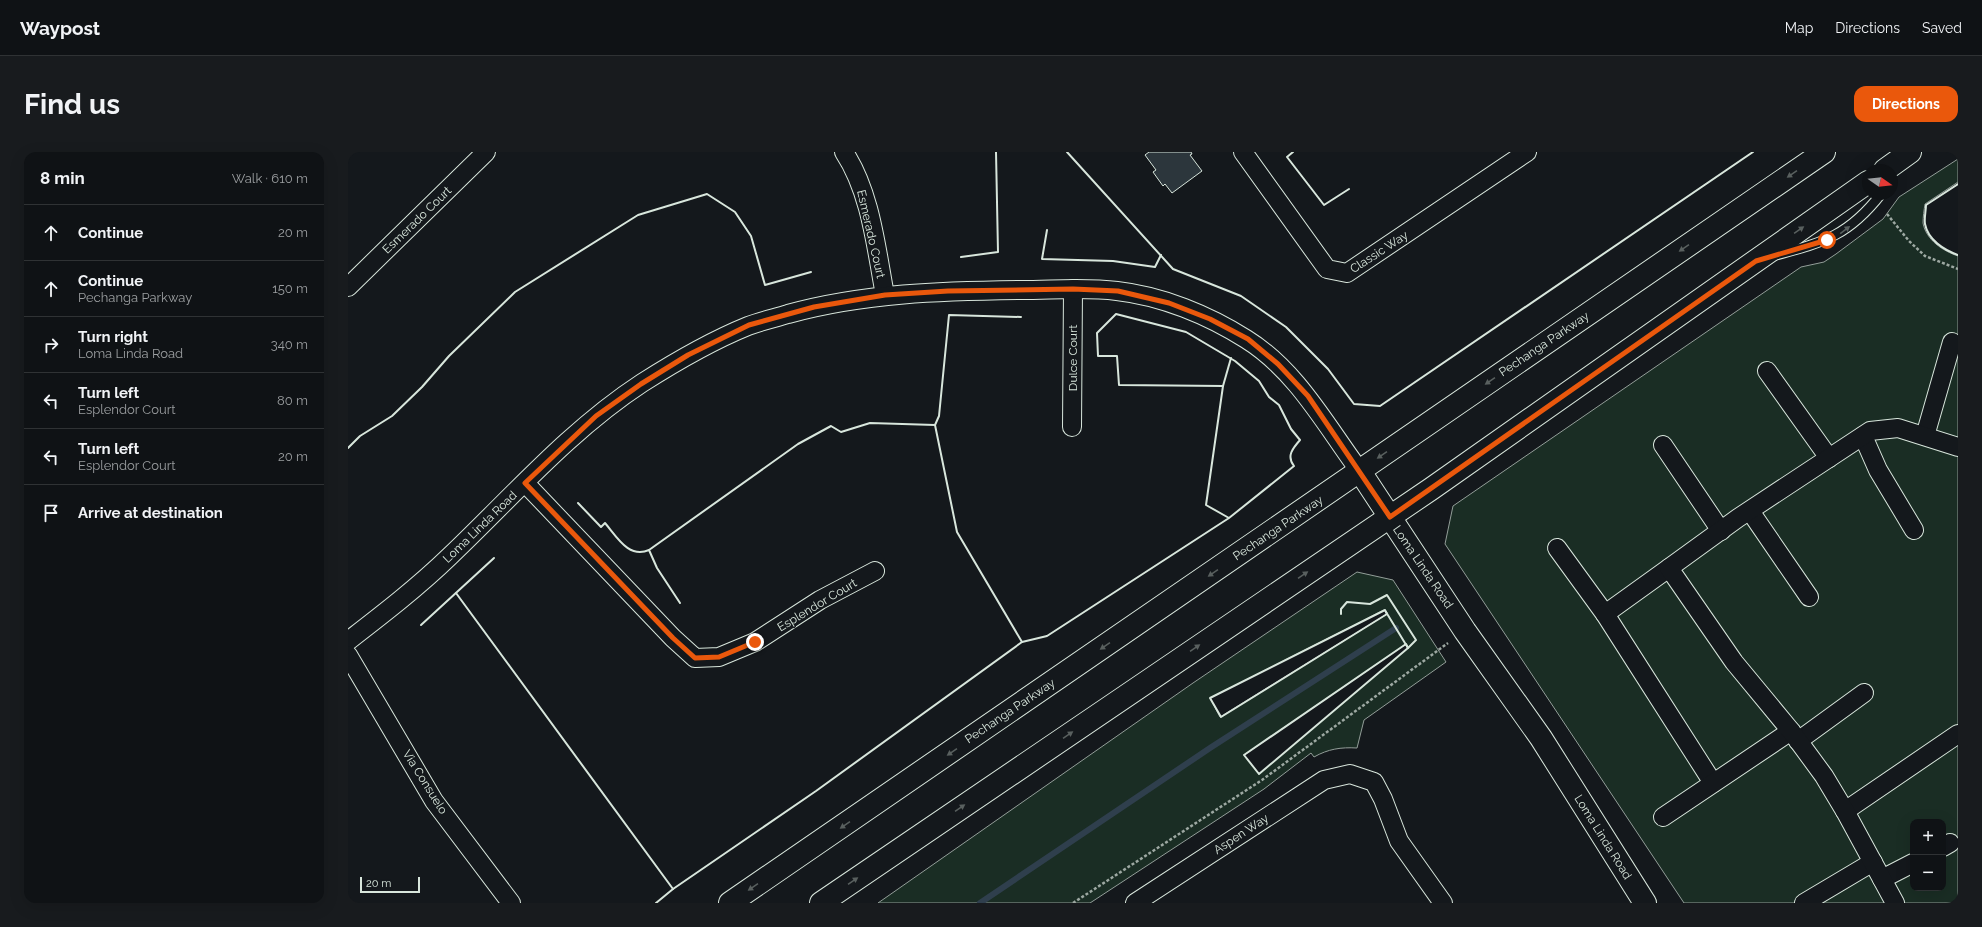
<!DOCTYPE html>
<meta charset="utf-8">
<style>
body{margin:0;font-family:Raleway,sans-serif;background:#181b1e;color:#f1f3f6}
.controls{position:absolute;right:12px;bottom:12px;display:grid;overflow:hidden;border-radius:8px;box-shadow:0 4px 16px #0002}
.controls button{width:36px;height:36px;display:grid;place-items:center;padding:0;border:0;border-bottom:1px solid #2f3234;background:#0f1215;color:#f1f3f6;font:20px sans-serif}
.compass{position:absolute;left:1514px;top:12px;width:36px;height:36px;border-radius:50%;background:#0f1215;box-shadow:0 4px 16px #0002;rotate:104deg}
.scale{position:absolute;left:12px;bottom:10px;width:60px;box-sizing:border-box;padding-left:4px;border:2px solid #d8e6dc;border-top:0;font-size:11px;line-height:14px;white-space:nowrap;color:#d8e6dc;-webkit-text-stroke:3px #14181c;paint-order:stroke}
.stop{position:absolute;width:12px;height:12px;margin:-9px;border:3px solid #ea580c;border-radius:50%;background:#fff}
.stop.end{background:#ea580c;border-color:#fff;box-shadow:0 1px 4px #0008}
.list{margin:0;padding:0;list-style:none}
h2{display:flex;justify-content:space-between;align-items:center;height:52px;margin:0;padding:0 16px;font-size:17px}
h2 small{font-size:13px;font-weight:400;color:#9b9ea0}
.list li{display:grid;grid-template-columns:26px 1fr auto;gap:12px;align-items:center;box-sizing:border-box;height:56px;padding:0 16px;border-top:1px solid #2f3234}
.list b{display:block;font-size:15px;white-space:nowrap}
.list p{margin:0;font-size:13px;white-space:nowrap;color:#9b9ea0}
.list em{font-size:13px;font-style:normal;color:#9b9ea0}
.icon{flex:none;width:22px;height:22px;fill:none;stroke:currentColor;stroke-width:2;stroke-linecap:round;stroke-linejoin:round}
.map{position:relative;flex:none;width:1610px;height:751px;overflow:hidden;border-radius:12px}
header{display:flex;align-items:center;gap:24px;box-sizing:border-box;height:56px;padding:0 20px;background:#0f1215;border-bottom:1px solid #2f3234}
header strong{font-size:19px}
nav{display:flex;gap:22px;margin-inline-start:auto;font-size:14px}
.intro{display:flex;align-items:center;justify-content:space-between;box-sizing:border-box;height:96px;padding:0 24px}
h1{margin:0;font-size:28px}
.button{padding:10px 18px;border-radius:12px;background:#ea580c;color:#fff;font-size:14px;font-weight:700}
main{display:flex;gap:24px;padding:0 24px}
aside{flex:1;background:#0f1215;border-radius:12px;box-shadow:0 4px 16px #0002}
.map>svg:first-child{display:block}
.green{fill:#1a2d24;stroke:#939e99;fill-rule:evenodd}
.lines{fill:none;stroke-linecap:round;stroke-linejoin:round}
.stream{stroke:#2f3f4d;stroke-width:6}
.building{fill:#2c363c;stroke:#d8e6dc}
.lane-casing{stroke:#d8e6dc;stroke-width:11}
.street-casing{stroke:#d8e6dc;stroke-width:20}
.secondary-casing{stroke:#d8e6dc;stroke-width:24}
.primary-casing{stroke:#d8e6dc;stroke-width:24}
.path{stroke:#9da8a2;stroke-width:2.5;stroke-dasharray:3 2;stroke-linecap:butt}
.lane{stroke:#14181c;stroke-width:9}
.street{stroke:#14181c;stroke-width:18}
.secondary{stroke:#14181c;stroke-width:22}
.primary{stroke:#14181c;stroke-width:22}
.wall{stroke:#d8e6dc;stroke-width:2}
.oneway{fill:#59605f}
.route{stroke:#ea580c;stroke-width:5}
.labels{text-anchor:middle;stroke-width:3;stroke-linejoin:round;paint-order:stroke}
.street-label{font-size:12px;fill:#d8e6dc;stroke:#14181c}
</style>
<header>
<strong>Waypost</strong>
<nav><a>Map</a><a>Directions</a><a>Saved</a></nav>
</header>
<div class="intro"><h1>Find us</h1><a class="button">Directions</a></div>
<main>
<aside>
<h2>8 min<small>Walk · 610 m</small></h2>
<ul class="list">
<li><svg class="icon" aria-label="ahead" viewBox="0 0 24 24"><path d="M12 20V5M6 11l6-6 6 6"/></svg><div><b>Continue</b></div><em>20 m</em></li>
<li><svg class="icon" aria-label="ahead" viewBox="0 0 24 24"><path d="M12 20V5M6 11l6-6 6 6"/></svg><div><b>Continue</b><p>Pechanga Parkway</p></div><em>150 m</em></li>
<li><svg class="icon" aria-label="right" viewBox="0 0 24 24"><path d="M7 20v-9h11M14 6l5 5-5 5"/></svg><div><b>Turn right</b><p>Loma Linda Road</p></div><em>340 m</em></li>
<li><svg class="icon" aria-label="left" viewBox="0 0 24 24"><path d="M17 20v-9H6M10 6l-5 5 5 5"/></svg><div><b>Turn left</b><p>Esplendor Court</p></div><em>80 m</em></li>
<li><svg class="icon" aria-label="left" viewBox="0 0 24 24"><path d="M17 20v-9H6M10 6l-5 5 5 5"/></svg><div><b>Turn left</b><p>Esplendor Court</p></div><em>20 m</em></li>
<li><svg class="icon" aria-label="arrive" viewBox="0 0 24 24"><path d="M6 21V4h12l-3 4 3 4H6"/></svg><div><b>Arrive at destination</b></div></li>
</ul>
</aside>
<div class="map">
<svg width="1610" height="751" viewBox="0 0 1610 751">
<rect width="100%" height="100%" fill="#14181c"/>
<g class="green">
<path d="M1610 7V30L1577 52C1576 58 1575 65 1575 71 1578 88 1595 99 1610 104V751H1336L1097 392 1105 354 1453 115 1476 110 1488 102 1535 67 1551 45ZM1565 670H1595V736H1565Z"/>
<path d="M1009 420 1045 428 1098 510 1016 568 1009 596C993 595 980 597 966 605L963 601 916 637 742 751H530L845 531ZM1036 458 1039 462 872 565 862 546ZM1058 492 1060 496 911 622 896 603Z"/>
</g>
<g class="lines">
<polyline class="stream" points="632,751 862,596 1048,476"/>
</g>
<polygon class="building" points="801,0 843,0 844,2 842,3 854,19 824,41 817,32 815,34 805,20 808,18 797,3"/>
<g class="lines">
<g class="lane-casing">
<path id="lane" d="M1428 103C1477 90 1501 83 1533 42"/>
</g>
<g class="street-casing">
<g id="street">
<path d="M496 0C523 41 528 96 537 143"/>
<polyline points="895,0 979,117 999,121 1179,0"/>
<polyline points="0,135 138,0"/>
<polyline points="1419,219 1481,306"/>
<polyline points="724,275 725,137"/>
<polyline points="1515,284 1530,318 1566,378"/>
<polyline points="1577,284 1604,190"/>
<polyline points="1315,293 1373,379"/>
<polyline points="177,331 325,486 347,506 371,505 407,490 472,448 527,419"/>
<polyline points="1402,359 1461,445"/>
<polyline points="1209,396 1257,462"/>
<polyline points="1321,416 1257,462 1365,631"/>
<path d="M0 489C35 462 70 435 102 404 164 345 222 278 294 231 327 210 363 189 400 174 413 169 427 166 440 162 516 141 594 139 673 138 705 138 738 135 769 139 814 144 860 163 898 187 948 218 977 272 1011 318"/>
<polyline points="0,503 86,649 163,751"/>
<polyline points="1450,589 1516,541"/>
<polyline points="1497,659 1610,582"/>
<polyline points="1315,665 1443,579"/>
<polyline points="1595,695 1602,691"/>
<polyline points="1534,727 1565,711"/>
<polyline points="787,751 976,628 1002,622 1026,630 1035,647 1051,689 1095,751"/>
<polyline points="1456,751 1525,710"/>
<polyline points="1547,751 1497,659 1476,624 1443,579 1386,510 1321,416 1390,366 1522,279 1550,276 1610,295"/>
</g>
</g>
<g class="secondary-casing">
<polyline id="secondary" points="1011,318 1117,479 1193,586 1297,751"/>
</g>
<g class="primary-casing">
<g id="primary">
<polyline points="1537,18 1562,0"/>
<polyline points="382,751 1476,0"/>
<polyline points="473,751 1083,337 1520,30"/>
</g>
</g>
<g class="path">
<polyline points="1539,62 1561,89 1577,104 1610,117"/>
<polyline points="725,751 914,628 1100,491"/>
</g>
<use href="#lane" class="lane"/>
<use href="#street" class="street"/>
<use href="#secondary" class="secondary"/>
<use href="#primary" class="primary"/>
<g class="wall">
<polyline points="719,0 825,117 893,144 938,175 980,217 1006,252 1032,254 1405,0"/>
<polyline points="945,0 939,5 976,53 1001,37"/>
<path d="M1610 32 1578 53C1578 59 1576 66 1577 72 1580 88 1596 98 1610 103"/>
<polyline points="699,78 694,107 765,109 807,115 813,103"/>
<polyline points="613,105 650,100 648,0"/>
<polyline points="673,165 601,163 591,264 587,273 609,380 674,490"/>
<polyline points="875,234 883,206"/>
<polyline points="0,296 12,284 44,264 74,235 101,204 167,140 290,63 359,42 387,60 403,84 417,133 463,120"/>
<path d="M230 351 253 375 257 371C269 385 281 407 301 398"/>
<polyline points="108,441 325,737"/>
<polyline points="332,451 309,416 301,398 450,292 483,274 493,280 522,271 587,273"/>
<polygon points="1037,458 1039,462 873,565 862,546"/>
<polyline points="993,462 993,457 999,450 1022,452 1039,443 1068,488 1060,496 1038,460"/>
<polyline points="73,473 146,406"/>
<polygon points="1058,492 1060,496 911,622 896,603"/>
<path d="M308 751 325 737 468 639 674 490 699 484 881 366 858 353 875 234 771 233 769 204H750L749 181 768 162 838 180 887 209 911 229 921 245 931 253 943 277 952 288C945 296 938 304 946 314L881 366"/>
</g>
</g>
<defs><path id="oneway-solid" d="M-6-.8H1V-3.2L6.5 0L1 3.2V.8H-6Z"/></defs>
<g class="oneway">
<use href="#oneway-solid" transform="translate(1444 22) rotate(146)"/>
<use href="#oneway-solid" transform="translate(1451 78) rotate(-35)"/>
<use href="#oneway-solid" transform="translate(1497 78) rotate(-37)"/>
<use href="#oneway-solid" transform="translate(1336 96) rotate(146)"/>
<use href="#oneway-solid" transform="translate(1142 229) rotate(146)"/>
<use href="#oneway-solid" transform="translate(1034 303) rotate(146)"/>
<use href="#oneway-solid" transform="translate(865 421) rotate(146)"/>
<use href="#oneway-solid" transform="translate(955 423) rotate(-34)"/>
<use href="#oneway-solid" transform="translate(757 494) rotate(146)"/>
<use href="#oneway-solid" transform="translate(847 496) rotate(-34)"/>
<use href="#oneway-solid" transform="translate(720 583) rotate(-34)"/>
<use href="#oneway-solid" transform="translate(604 600) rotate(146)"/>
<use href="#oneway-solid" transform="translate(612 656) rotate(-34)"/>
<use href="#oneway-solid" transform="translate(497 673) rotate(146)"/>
<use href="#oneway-solid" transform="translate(505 729) rotate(-34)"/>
<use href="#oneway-solid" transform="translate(405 735) rotate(146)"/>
</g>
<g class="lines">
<polyline class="route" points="407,490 371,505 347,506 325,486 177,331 248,264 293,232 340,203 401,173 466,155 537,143 600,139 725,137 770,139 821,151 862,167 900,187 930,212 960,244 1042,365 1408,109 1479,88"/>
</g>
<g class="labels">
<g class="street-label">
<text transform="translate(69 68) rotate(-44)" y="4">Esmerado Court</text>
<text transform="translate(523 82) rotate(77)" y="4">Esmerado Court</text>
<text transform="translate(1031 100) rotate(-33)" y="4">Classic Way</text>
<text transform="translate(1196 192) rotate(-34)" y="4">Pechanga Parkway</text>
<text transform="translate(725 206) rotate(-90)" y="4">Dulce Court</text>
<text transform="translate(132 375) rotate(-44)" y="4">Loma Linda Road</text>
<text transform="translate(930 376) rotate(-34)" y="4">Pechanga Parkway</text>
<text transform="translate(1075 415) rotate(56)" y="4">Loma Linda Road</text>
<text transform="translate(469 453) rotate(-31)" y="4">Esplendor Court</text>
<text transform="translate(662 559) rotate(-34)" y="4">Pechanga Parkway</text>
<text transform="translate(77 630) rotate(58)" y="4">Via Consuelo</text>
<text transform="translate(893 682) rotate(-33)" y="4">Aspen Way</text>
<text transform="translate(1255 685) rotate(58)" y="4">Loma Linda Road</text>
</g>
</g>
</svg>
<div class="controls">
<button>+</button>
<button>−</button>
</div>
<svg class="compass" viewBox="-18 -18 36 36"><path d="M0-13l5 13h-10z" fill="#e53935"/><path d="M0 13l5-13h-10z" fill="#9b9ea0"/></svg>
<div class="scale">20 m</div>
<div class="stop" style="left:1479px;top:88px"></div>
<div class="stop end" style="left:407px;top:490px"></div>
</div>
</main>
